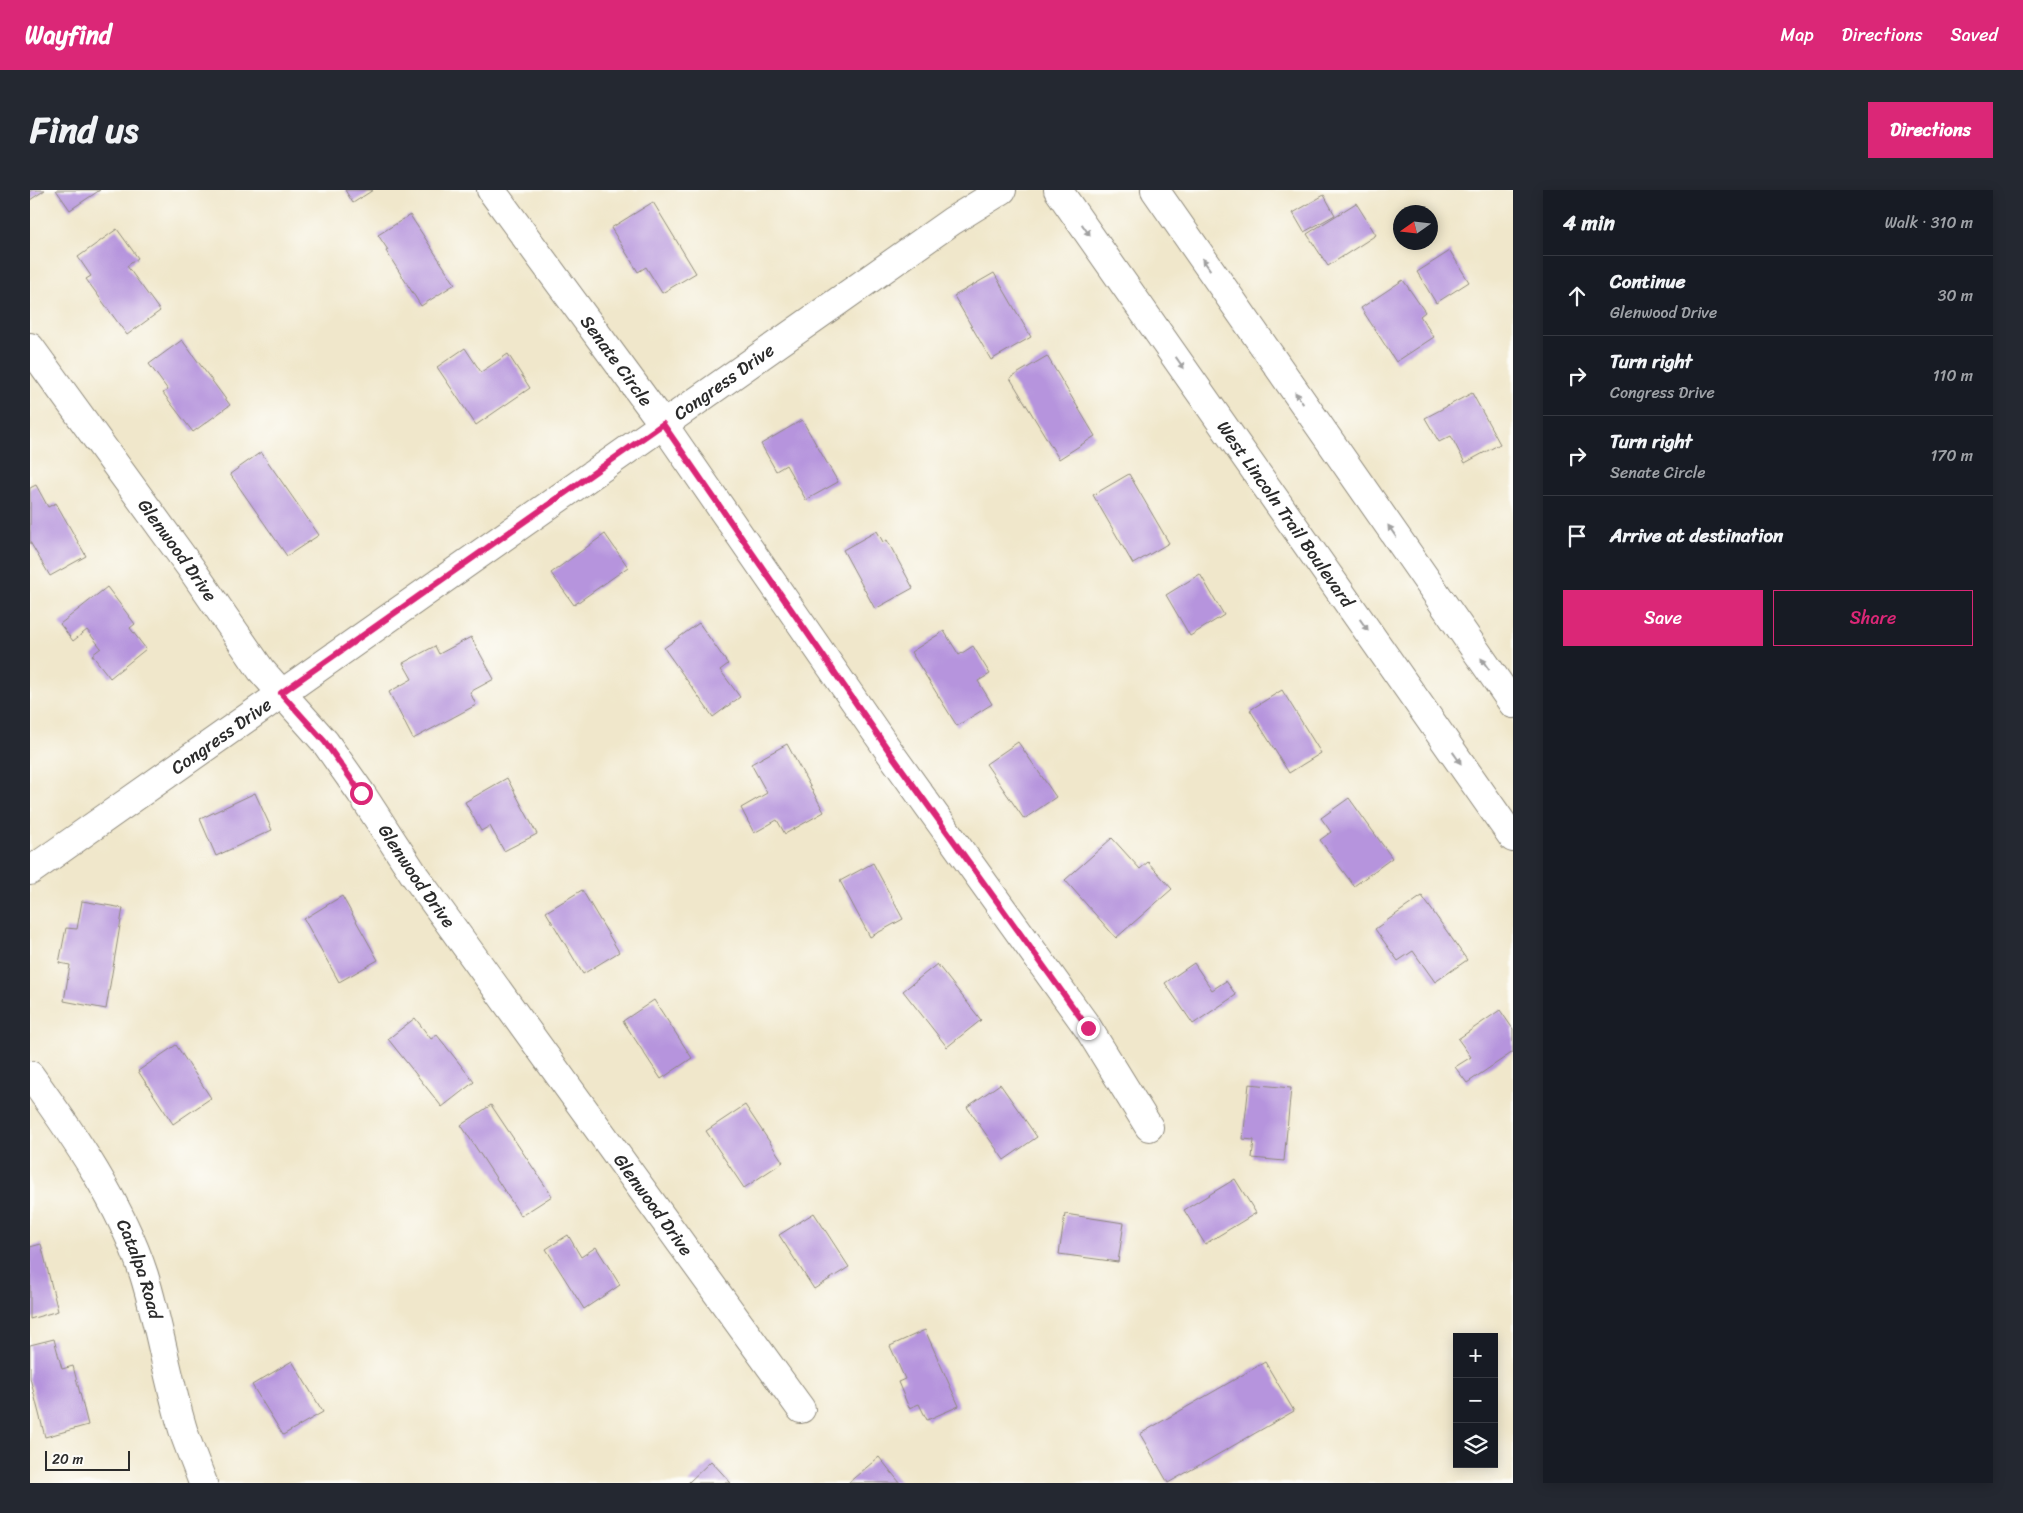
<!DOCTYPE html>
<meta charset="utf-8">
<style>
body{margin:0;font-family:Sriracha,sans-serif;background:#242831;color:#f1f3f6}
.controls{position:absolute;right:15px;bottom:15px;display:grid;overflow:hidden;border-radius:0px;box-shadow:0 2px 12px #0003}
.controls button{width:45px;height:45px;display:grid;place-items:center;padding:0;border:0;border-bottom:1px solid #363941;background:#171b24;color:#f1f3f6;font:25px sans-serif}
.compass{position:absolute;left:1363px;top:15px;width:45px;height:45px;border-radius:50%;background:#171b24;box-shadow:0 2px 12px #0003;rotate:256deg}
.scale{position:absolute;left:15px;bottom:12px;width:85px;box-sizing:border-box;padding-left:5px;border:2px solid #2b2b2b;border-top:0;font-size:14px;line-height:18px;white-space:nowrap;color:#2b2b2b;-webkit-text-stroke:4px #fdfcf7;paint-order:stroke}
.stop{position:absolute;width:15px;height:15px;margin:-11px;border:4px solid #db2777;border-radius:50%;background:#fff}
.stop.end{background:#db2777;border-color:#fff;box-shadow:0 1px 5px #0008}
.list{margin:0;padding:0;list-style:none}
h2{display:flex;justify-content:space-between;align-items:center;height:65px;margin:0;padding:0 20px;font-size:21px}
h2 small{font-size:16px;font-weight:400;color:#9ea1a6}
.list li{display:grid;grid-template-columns:32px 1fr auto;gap:15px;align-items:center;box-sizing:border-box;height:80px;padding:0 20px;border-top:1px solid #363941}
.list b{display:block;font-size:19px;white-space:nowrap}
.list p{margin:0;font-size:16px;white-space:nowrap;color:#9ea1a6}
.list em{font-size:16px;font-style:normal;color:#9ea1a6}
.actions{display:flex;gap:10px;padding:15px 20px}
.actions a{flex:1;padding:11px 0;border:1px solid #db2777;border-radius:0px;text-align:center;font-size:18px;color:#db2777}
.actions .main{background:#db2777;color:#fff}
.icon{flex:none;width:28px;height:28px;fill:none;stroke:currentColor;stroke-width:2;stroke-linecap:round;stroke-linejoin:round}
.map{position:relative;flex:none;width:1483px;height:1293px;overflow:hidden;border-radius:0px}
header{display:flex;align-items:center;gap:30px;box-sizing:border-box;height:70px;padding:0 25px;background:#db2777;color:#fff}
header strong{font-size:24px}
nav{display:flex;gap:28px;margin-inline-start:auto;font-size:18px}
.intro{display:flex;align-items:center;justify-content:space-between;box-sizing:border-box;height:120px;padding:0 30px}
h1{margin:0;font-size:35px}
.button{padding:12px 22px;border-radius:0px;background:#db2777;color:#fff;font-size:18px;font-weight:700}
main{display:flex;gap:30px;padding:0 30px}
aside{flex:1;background:#171b24;border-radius:0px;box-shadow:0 2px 12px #0003}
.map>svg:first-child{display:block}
.building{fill:#b694dd}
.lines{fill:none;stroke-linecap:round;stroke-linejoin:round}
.minor-casing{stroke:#8e897b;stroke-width:30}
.major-casing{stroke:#8e897b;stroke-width:30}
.minor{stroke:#fff;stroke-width:28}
.major{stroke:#fff;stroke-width:28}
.oneway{fill:#a0a0a0}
.route{stroke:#db2777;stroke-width:6}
.labels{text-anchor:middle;stroke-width:4;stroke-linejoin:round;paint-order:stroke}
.street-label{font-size:18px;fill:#2b2b2b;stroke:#fdfcf7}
</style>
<header>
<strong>Wayfind</strong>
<nav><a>Map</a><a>Directions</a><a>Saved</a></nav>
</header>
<div class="intro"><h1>Find us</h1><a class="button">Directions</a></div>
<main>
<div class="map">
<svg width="1483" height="1293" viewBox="0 0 1483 1293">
<rect width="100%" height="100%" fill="#fdfcf7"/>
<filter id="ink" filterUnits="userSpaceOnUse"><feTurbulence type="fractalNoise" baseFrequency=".02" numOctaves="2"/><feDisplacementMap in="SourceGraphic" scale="10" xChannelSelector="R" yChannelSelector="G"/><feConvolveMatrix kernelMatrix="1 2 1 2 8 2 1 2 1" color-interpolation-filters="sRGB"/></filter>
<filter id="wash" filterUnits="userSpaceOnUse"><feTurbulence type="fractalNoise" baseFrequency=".0096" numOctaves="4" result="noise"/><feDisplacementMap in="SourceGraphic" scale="20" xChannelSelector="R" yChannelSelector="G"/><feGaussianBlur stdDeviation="1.12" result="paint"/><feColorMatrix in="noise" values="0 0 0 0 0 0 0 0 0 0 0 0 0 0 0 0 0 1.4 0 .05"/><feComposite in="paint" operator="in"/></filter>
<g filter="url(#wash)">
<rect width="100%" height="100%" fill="#f0e7cb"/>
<g id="blocks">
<g class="building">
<polygon points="0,0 15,0 0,10"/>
<polygon points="26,0 70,0 40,20"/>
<polygon points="315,0 343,0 323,13"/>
<polygon points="1294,5 1305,25 1274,42 1263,23"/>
<polygon points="623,12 666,83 632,103 616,77 608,82 581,38"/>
<polygon points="1326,13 1346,45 1298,76 1277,44"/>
<polygon points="380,25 425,94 391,116 356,61 358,60 348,45"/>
<polygon points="87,39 108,68 97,76 130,121 97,145 56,89 61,86 48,67"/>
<polygon points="1420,61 1439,92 1406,113 1387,82"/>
<polygon points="964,83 1001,147 961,170 924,106"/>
<polygon points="1373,90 1395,122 1390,126 1404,147 1366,172 1331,118"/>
<polygon points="152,150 200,215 163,242 133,203 138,200 119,174"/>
<polygon points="435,158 451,182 478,164 500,198 446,235 407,177"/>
<polygon points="1017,166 1065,246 1029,269 980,188"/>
<polygon points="1442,203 1470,254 1435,273 1421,246 1409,252 1395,228"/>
<polygon points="772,230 808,292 776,310 756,275 746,281 731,254"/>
<polygon points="231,262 289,345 257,366 200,284"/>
<polygon points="1099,284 1139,353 1103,374 1063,305"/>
<polygon points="6,295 18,317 26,313 56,366 20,386 0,352 0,298"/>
<polygon points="847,341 853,352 857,350 883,398 845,419 813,360"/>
<polygon points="575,344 598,377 544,415 521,383"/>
<polygon points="1170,384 1194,425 1160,446 1136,405"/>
<polygon points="77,397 105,434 100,438 116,459 80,488 62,465 71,458 57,440 43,451 30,434"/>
<polygon points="669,433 698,474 690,480 710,507 683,527 634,458"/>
<polygon points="914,441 929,465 943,456 960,484 948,491 962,514 927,536 881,462"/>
<polygon points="441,447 464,489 440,502 446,515 383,549 359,502 382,489 373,473 405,456 409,464"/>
<polygon points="1252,500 1291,563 1259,583 1220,520"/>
<polygon points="988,552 1026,607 994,629 956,574"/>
<polygon points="757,554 794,622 755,644 747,630 724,643 711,618 737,603 721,574"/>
<polygon points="477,588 507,644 474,661 460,636 451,641 435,612"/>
<polygon points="225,603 242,640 186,666 170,629"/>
<polygon points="1319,608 1362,668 1324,696 1290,650 1301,642 1291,628"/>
<polygon points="1082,648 1110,679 1118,672 1142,699 1086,748 1035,690"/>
<polygon points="843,673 873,729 840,747 810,691"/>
<polygon points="552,700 589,762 553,784 516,722"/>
<polygon points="312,706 348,770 309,792 274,729"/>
<polygon points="1392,706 1437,770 1405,792 1383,761 1368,771 1345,739"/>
<polygon points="52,711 93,718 76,819 34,811 40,775 29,773 36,738 47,739"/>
<polygon points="1164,773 1182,800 1196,791 1206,805 1163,834 1135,793"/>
<polygon points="907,774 951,830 917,857 873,801"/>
<polygon points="624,810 662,868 631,889 593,831"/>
<polygon points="1470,820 1483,839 1483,862 1437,893 1425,877 1441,867 1428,849"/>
<polygon points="385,828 401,849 407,845 444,892 412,917 358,849"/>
<polygon points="146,855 181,908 143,934 108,881"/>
<polygon points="970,894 1007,947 974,970 937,917"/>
<polygon points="1219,894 1261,898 1254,971 1222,968 1224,950 1213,949"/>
<polygon points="461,915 522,1006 491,1026 431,935"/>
<polygon points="715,915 753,972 714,998 676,941"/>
<polygon points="1205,989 1226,1023 1175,1054 1154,1020"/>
<polygon points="784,1023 819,1077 784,1099 749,1045"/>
<polygon points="1035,1024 1094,1033 1088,1072 1029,1064"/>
<polygon points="538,1045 551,1067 566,1057 590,1095 554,1119 516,1059"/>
<polygon points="11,1054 28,1121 0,1129 0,1057"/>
<polygon points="895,1140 929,1216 897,1230 889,1214 879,1218 868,1192 875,1189 860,1156"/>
<polygon points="24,1149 32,1179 43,1176 58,1235 15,1247 0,1188 0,1155"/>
<polygon points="262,1171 293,1222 253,1245 222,1195"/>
<polygon points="1235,1172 1264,1221 1138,1293 1110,1244"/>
<polygon points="849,1267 870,1293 818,1293"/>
<polygon points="681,1271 701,1293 658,1293"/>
</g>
</g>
</g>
<g filter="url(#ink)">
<use href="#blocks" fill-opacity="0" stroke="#8e897b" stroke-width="1"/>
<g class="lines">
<g class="minor-casing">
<g id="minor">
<path id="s1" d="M461 0 633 234 861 564 1058 838 1119 937"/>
<path id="s2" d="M0 157 160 377 231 480 295 552 331 603 385 686 771 1219"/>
<path id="s3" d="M0 681 922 31 972 0"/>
<path id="s4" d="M0 885C44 946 90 1012 114 1085 130 1137 138 1192 154 1243 160 1260 167 1277 173 1293"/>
</g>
</g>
<g class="major-casing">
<g id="major">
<path id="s5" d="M1028 0 1483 648"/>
<polyline points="1125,0 1483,514"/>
</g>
</g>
<use href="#minor" class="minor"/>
<use href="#major" class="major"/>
</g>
<defs><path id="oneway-solid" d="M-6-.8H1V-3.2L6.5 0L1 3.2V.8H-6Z" transform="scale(1.25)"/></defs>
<g class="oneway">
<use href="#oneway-solid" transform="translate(1056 40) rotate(55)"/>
<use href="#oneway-solid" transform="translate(1176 74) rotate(-125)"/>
<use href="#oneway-solid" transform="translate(1150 173) rotate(55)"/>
<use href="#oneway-solid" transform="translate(1269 208) rotate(-125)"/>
<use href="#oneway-solid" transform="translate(1362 341) rotate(-125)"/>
<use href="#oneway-solid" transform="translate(1334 435) rotate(55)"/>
<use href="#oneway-solid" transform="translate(1455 474) rotate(-125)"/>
<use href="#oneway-solid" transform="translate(1427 568) rotate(55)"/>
</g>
</g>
<g class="lines" filter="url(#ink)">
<polyline class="route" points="331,603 295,552 251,503 633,234 861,564 1058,838"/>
</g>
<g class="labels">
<g class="street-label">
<text dy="6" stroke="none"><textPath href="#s1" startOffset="212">Senate Circle</textPath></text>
<text dy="6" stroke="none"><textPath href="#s3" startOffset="849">Congress Drive</textPath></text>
<text dy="6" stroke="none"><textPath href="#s5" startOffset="396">West Lincoln Trail Boulevard</textPath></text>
<text dy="6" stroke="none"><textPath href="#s2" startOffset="251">Glenwood Drive</textPath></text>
<text dy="6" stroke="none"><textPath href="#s3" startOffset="234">Congress Drive</textPath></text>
<text dy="6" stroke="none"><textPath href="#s2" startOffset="656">Glenwood Drive</textPath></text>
<text dy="6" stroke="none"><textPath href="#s2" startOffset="1061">Glenwood Drive</textPath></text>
<text dy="6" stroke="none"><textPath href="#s4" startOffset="224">Catalpa Road</textPath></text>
</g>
</g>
</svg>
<div class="controls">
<button>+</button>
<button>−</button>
<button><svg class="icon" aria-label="layers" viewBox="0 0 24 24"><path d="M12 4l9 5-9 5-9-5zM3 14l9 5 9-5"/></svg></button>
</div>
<svg class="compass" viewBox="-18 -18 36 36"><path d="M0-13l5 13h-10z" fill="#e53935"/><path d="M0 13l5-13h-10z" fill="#9ea1a6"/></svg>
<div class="scale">20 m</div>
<div class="stop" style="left:331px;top:603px"></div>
<div class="stop end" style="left:1058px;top:838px"></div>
</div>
<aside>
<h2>4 min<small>Walk · 310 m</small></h2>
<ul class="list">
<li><svg class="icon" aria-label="ahead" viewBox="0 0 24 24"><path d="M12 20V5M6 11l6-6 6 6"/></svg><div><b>Continue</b><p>Glenwood Drive</p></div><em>30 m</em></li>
<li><svg class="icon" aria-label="right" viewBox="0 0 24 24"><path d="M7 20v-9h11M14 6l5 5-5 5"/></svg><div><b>Turn right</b><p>Congress Drive</p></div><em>110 m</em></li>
<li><svg class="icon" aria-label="right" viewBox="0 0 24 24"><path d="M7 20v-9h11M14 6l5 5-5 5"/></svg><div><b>Turn right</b><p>Senate Circle</p></div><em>170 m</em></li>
<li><svg class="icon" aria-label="arrive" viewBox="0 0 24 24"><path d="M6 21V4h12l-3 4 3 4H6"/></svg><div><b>Arrive at destination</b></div></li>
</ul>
<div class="actions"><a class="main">Save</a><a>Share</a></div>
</aside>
</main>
